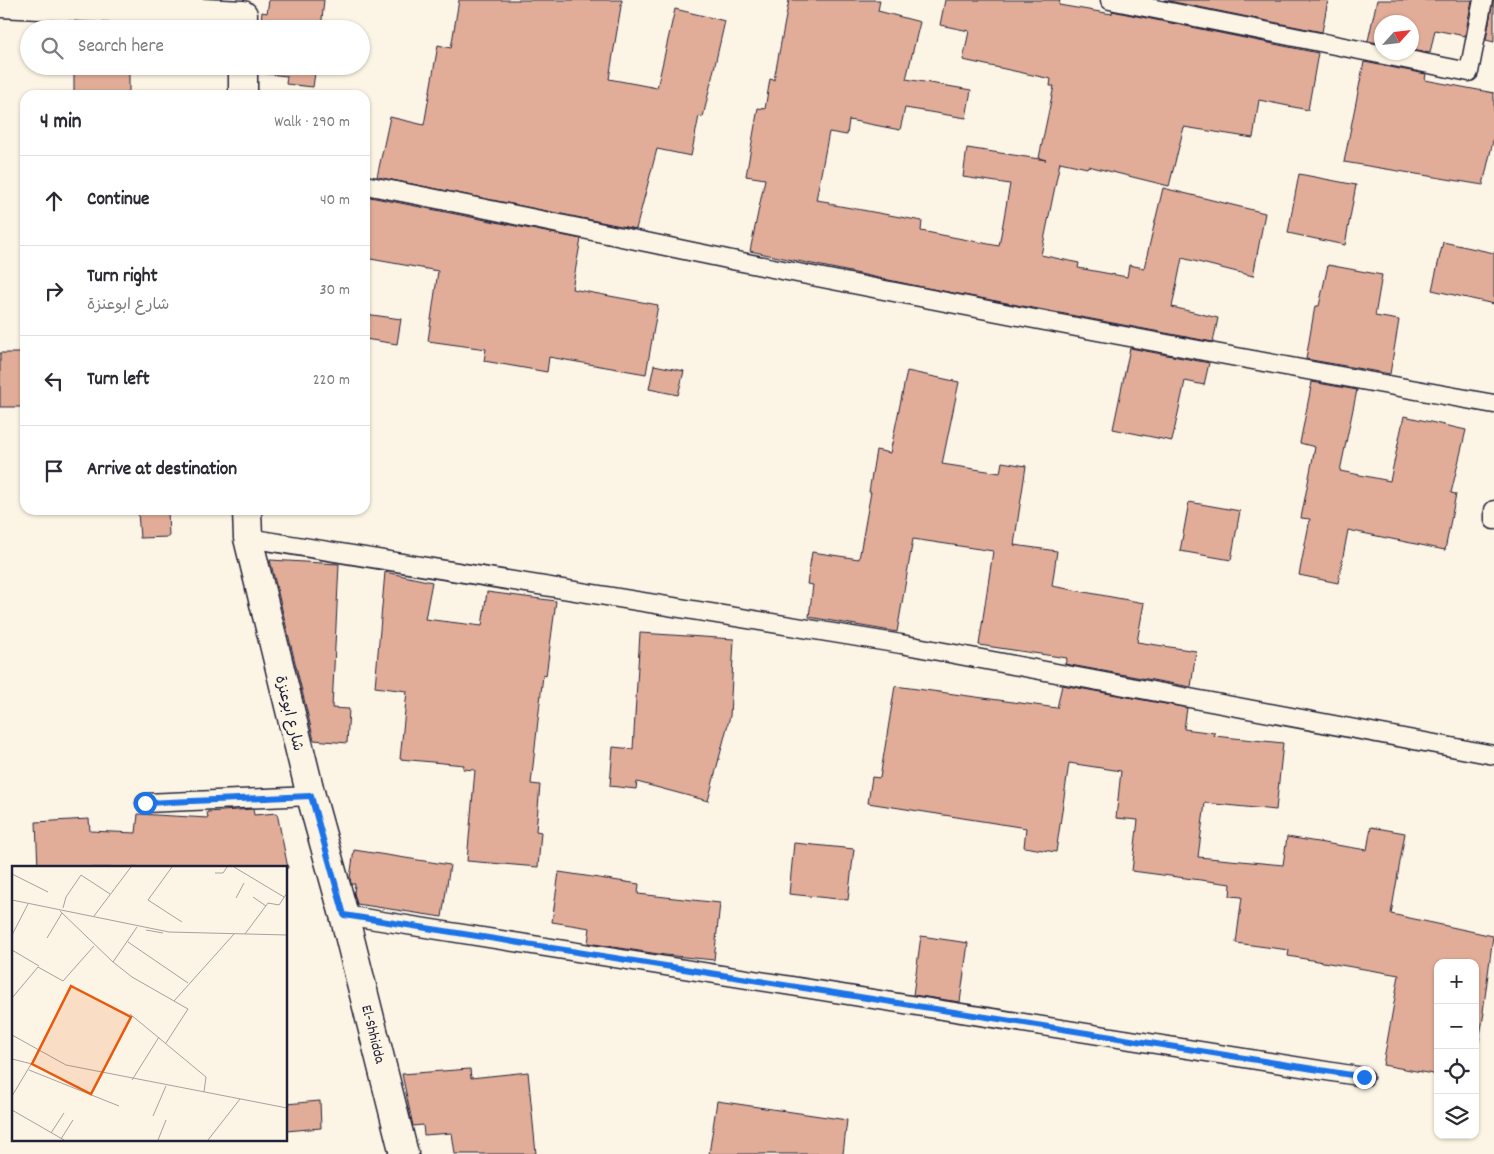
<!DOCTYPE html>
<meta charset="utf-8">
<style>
body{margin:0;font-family:Dekko,"Playpen Sans Arabic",sans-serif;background:#f2f2f3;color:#2b2b33}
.controls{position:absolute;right:15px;bottom:15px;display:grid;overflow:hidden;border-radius:10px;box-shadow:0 1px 4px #0004}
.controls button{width:45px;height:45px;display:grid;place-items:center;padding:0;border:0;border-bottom:1px solid #e1e1e2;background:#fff;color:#2b2b33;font:25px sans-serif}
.compass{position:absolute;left:1374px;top:15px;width:45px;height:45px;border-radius:50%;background:#fff;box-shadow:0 1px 4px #0004;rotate:63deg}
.stop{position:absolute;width:15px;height:15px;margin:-11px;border:4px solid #1a73e8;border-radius:50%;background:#fff}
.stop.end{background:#1a73e8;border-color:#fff;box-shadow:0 1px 5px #0008}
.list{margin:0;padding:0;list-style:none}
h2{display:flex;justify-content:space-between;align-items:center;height:65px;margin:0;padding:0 20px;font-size:21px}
h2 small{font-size:16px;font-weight:400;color:#7c7c81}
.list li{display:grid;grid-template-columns:32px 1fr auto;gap:15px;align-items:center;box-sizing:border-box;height:90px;padding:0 20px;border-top:1px solid #e1e1e2}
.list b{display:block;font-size:19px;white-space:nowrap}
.list p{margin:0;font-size:16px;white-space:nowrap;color:#7c7c81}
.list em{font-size:16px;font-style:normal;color:#7c7c81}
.icon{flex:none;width:28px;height:28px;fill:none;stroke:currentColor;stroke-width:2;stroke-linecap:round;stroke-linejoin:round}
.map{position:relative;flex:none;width:1494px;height:1154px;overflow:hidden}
.search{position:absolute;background:#fff;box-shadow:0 1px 4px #0004;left:20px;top:20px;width:350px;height:55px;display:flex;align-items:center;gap:12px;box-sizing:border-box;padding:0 18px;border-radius:28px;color:#7c7c81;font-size:19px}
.panel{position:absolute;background:#fff;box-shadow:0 1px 4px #0004;left:20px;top:90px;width:350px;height:425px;border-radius:15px}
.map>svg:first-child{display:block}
.building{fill:#e2ad98;stroke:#22223b}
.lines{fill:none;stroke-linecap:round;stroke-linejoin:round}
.service-casing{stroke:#22223b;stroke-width:21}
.minor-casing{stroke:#22223b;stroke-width:31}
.service{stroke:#fcf5e5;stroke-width:18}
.minor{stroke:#fcf5e5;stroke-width:28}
.route{stroke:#1a73e8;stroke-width:6}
.labels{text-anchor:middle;stroke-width:5;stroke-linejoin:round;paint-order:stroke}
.street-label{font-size:15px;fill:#22223b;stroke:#fcf5e5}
.inset-road{fill:none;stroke:#a5a1a1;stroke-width:1}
.view{fill:#e8590c;fill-opacity:0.15;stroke:#e8590c;stroke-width:2.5}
.inset-edge{fill:none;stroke:#22223b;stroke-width:2.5}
</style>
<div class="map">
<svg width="1494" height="1154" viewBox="0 0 1494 1154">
<rect width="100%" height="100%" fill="#fcf5e5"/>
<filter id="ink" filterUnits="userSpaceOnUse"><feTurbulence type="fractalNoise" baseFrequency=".02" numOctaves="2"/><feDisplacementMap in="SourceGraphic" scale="10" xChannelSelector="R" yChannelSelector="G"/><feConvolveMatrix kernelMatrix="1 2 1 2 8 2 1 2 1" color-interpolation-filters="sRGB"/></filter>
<g filter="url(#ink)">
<g class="building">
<polygon points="269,0 324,0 321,29 260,29 262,12 267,13"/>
<polygon points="459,0 622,0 609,79 657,88 675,9 725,21 703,117 699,116 691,156 657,149 636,229 377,177 390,117 424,125 438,45 451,48"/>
<polygon points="789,0 880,0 878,11 920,22 906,79 971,90 966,118 905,108 900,130 849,120 847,135 829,132 816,200 829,202 829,204 922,221 921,231 999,246 1010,184 963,177 967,148 1046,160 1039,158 1054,86 1050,86 1051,79 963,60 969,31 940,25 945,0 1060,0 1059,5 1112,14 1112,11 1318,53 1308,110 1259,100 1253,138 1184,127 1169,186 1088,166 1087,168 1060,162 1041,255 1079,263 1078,268 1127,277 1129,265 1144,268 1163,188 1265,213 1253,276 1182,258 1172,307 1218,318 1213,342 922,287 750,251 765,179 746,176 758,108 765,109 770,79 774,80"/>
<polygon points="1164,0 1328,0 1322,32"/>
<polygon points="1377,0 1472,0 1465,36 1435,30 1430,53 1412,50 1412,22 1382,22 1382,44 1368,41"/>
<polygon points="1493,0 1494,0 1494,42 1486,40"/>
<polygon points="75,22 130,25 130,29 75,29"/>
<polygon points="1364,62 1426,74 1425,80 1494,93 1494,136 1483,185 1344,162"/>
<rect x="74" y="66" width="55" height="29"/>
<polygon points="259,66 316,66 313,87 286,84 287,76 259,73"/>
<polygon points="1299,174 1356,185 1345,245 1288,233"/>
<polygon points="365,196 581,239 572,289 658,305 646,374 549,357 547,372 484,361 486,349 428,341 438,271 365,258"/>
<polygon points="1443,242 1494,253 1494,304 1432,290"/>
<polygon points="1328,265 1382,275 1375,316 1399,320 1390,374 1306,359 1315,306 1319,306"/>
<polygon points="365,314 401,319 397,344 365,339"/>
<polygon points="1130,348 1209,363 1204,385 1185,381 1172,441 1113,429"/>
<rect x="0" y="353" width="25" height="54"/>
<polygon points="654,365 684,371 678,395 649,389"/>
<polygon points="907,371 959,382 942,464 1000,473 1002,462 1026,466 1014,545 1057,551 1052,586 1144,603 1137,642 1196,651 1191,687 1065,664 1067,658 979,645 993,551 913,539 897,632 809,617 813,585 807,584 812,552 859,559 871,492 869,492 876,450 890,453"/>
<polygon points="1312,382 1357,390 1340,471 1390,481 1404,416 1466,430 1451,493 1456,494 1445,550 1348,530 1338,583 1299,575 1310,519 1301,518 1315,447 1300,443"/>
<polygon points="1189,502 1240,511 1231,560 1180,551"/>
<polygon points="168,510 169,537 140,538 138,512"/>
<polygon points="270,560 339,564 332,708 349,709 347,743 314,740"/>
<polygon points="385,572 432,582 425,619 482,626 487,592 556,601 546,676 543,675 531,784 540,785 536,831 541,832 538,867 467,861 475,770 463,769 464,765 400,759 407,691 375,687"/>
<polygon points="640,633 734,639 730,716 708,801 637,782 636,789 610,786 613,747 633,749"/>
<polygon points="1062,685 1187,708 1184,729 1215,733 1214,736 1283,743 1276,810 1205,803 1198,857 1283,865 1287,837 1367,850 1371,827 1405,833 1391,914 1493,936 1483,1012 1484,1013 1475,1063 1475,963 1438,963 1438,1075 1383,1065 1399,975 1288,956 1289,950 1236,943 1242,897 1230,896 1231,884 1132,871 1138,820 1116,818 1121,771 1069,763 1056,852 1024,847 1026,828 868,803 872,777 880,778 895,686 1057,708"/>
<polygon points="253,809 254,815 277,813 288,868 38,868 36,822 89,819 90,831 136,833 138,814 208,818 207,812"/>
<polygon points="794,843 854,849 848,900 789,894"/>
<polygon points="354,850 450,865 442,917 357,904 354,893 355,884 351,884 350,878"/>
<polygon points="559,872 639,884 638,894 720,903 714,960 665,955 588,943 590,928 552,922"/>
<polygon points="921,936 968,943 960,1002 913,995"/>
<polygon points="470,1069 471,1078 528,1072 536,1154 455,1154 452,1133 424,1135 423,1125 413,1126 402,1074"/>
<polygon points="320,1101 321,1128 286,1131 286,1104"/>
<polygon points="717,1101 847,1120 843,1154 709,1154"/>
</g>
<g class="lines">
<g class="service-casing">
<g id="service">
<polyline points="1110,0 1469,72 1483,0"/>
<path d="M365 185C486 208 607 234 727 259 982 310 1238 358 1494 404"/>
<polyline points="1494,510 1494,520"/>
<polyline points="248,538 901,644 1494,755"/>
<polyline points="145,803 311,796"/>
<polyline points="344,915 1364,1077"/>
</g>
</g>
<g class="minor-casing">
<g id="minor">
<polyline points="0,3 243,15"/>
<polyline points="243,95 243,66"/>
<polyline points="247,510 248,538 311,796 344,915 404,1154"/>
</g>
</g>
<use href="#service" class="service"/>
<use href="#minor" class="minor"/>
</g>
</g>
<g class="lines" filter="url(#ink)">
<polyline class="route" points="145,803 311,796 344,915 1364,1077"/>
</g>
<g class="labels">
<g class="street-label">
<text transform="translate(290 713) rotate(76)" y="5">شارع ابوعنزة</text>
<text transform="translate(374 1034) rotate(76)" y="5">El-Shhidda</text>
</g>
</g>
<g transform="translate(12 866)">
<rect width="275" height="275" fill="#fcf5e5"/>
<path class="inset-road" d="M160 1 136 34 170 56M222 1 272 31M203 7H211L215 1M0 8 36 26M241 31 254 40M224 32 232 17M0 34 157 66 275 69M51 42 54 31 69 9 98 28M48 45 101 96M82 50 119 1M125 61 101 96 120 111 176 143 154 177M134 64 151 67M233 68 256 37 267 39 275 27M0 69 16 38M35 72 50 47M116 76 176 117M0 84 27 100M0 132 26 101 51 115 82 80M162 135 222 68M118 148 194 211 192 226M0 169 54 199 275 242M0 193 20 198M17 204 107 240M120 214 147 171M0 230 27 185M0 244 52 274M141 250 154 220M39 267 52 247M49 273 61 254M146 274 154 254M196 274 228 233"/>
<path class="view" d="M59 120 119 151 79 228 20 198Z"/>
<rect width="275" height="275" class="inset-edge"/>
</g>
</svg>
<div class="controls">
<button>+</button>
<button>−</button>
<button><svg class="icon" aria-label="locate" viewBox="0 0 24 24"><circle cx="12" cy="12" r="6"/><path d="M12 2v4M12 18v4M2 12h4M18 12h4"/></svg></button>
<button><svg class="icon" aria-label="layers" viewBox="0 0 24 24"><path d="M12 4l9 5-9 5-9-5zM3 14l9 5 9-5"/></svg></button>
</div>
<svg class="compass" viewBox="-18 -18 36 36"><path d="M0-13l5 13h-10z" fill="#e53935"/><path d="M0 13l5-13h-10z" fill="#7c7c81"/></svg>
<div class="stop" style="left:145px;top:803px"></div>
<div class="stop end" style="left:1364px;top:1077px"></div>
<div class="search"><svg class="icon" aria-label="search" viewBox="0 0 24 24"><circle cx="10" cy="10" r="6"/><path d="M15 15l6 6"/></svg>Search here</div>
<section class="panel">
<h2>4 min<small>Walk · 290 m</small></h2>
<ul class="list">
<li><svg class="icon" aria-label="ahead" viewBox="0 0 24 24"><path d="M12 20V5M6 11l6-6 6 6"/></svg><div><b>Continue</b></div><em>40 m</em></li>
<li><svg class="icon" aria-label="right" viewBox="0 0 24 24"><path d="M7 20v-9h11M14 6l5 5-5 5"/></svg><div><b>Turn right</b><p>شارع ابوعنزة</p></div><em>30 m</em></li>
<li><svg class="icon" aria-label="left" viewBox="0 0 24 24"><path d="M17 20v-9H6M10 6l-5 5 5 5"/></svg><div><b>Turn left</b></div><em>220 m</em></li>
<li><svg class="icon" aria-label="arrive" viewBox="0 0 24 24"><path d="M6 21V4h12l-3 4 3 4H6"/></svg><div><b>Arrive at destination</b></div></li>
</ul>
</section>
</div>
